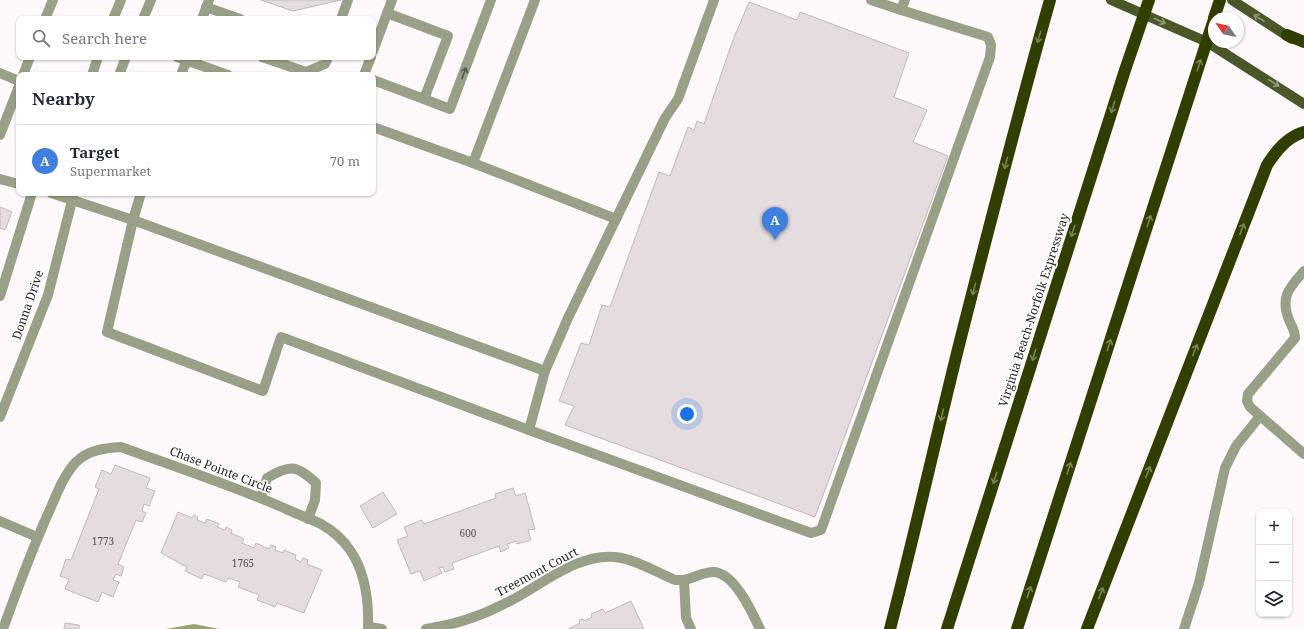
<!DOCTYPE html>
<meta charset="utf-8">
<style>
body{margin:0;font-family:"Noto Serif",serif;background:#f2f2f3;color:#1f2937}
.controls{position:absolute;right:12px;bottom:12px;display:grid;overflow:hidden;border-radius:8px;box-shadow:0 1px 3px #0004}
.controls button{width:36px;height:36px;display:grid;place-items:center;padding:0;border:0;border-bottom:1px solid #e0e1e3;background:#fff;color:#1f2937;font:20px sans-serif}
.compass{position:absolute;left:1208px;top:12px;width:36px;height:36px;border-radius:50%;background:#fff;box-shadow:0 1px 3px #0004;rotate:304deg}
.you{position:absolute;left:687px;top:414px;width:14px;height:14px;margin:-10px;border:3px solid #fff;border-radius:50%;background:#1a73e8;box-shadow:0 0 0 6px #1a73e833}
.badge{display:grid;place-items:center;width:26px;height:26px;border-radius:50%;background:#5b701f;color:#fff;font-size:13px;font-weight:700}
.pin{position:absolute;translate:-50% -33px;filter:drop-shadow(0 1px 2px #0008)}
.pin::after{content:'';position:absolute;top:21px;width:14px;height:12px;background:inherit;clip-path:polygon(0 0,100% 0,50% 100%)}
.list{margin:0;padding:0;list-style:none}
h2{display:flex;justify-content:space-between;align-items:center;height:52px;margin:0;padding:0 16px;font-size:17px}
h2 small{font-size:13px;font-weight:400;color:#747a83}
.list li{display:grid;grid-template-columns:26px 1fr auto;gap:12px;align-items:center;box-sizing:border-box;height:72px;padding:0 16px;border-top:1px solid #e0e1e3}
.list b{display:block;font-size:15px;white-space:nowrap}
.list p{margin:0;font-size:13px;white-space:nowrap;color:#747a83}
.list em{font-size:13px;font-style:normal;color:#747a83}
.icon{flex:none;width:22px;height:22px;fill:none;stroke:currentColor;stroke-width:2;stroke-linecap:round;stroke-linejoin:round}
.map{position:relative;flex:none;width:1304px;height:629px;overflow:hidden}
.search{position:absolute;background:#fff;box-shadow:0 1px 3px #0004;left:16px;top:16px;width:360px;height:44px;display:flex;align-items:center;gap:10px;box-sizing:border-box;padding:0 14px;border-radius:8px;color:#747a83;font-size:15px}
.panel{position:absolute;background:#fff;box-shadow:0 1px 3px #0004;left:16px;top:72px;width:360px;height:124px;border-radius:8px}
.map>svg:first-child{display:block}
.water{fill:#93a66a}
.building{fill:#e4dcdf;stroke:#c1babd}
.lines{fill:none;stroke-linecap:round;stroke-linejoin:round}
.minor{stroke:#98a187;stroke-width:10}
.major{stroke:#4a5829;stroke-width:10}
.highway{stroke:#303f00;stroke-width:12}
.oneway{stroke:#929b7f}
.oneway2{stroke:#788259}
.oneway3{stroke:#55574d}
.labels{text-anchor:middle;stroke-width:3.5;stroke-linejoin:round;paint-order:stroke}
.number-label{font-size:10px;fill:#575354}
.street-label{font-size:12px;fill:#282526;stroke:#fff}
</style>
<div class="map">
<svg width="1304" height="629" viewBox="0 0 1304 629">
<rect width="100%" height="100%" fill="#fff9fb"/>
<polygon class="water" points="194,624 219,629 166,629"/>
<g class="building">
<polygon points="261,0 341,0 293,11"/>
<polygon points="749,2 797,20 800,12 909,53 894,97 927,110 913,142 948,156 815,517 565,425 574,406 559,401 581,343 589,345 602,305 610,307 659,172 670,176 688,127 694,130 697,121 704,124 733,40"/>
<polygon points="0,207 12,212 5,230 0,228"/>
<polygon points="115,465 150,478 146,488 155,491 149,506 144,504 142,511 146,513 142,522 136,520 118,564 124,567 121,576 116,574 113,580 119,582 113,597 102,592 98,602 65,589 69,579 60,576 66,559 71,560 99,489 95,487 102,470 111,474"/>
<polygon points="513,488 516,496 525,493 535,529 528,530 531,540 517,544 517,541 507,544 509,548 501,552 499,546 452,563 454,569 445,572 443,567 439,568 442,573 424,581 420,571 411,574 397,540 408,536 404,527 422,520 424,524 496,498 495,494"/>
<polygon points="383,492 397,514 373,528 360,506"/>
<polygon points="178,512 192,518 194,515 198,517 197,520 205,523 207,519 219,524 217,527 225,530 226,527 232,530 231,533 244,539 242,543 254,548 256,543 269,549 271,545 276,547 275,550 283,553 284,550 296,555 295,559 301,562 303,558 308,560 307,564 322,570 304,613 277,603 275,607 257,600 259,595 238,587 240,582 228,578 226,582 204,574 202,579 185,571 187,567 161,553"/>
<polygon points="631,601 644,629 568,629 580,623 579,620 583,619 584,621 592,617 591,614 603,609 605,613"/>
<polygon points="65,623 79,625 79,629 64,629"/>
</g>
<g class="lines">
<g class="minor">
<polyline points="714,0 678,99 665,118 568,318 545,371 529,430 811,533 821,530 990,57 991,45 988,37 901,10"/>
<polyline points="871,0 901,10 905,0"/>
<polyline points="206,7 240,19"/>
<polyline points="45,19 53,0"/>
<polyline points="113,19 121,0"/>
<polyline points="143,19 151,0"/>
<polyline points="202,19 209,0"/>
<polyline points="341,19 348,0"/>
<polyline points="373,51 392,0"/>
<polyline points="177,57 228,75"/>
<polyline points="262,57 306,72 325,64 328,57"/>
<polyline points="0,73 19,81"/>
<polyline points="23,75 30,57"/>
<polyline points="92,75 98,57"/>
<polyline points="119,75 126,57"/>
<polyline points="181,75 188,57"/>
<polyline points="364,75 371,57"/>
<polyline points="373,80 424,99 448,36 387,13"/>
<polyline points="424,99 450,109 491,0"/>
<polyline points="373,127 473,163 616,219"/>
<polyline points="0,135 19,86"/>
<polyline points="473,163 535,0"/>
<polyline points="0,179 19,184"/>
<polyline points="51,193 133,220 545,371"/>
<polyline points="141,193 133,220 107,332 263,391 281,337 529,430"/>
<path d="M1304 271C1289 288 1280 297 1289 320 1292 327 1295 330 1295 338L1248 394 1247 401 1250 407 1304 454"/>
<polyline points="0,296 32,193"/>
<polyline points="0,417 48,295 74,193"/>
<path d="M261 498 267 478C290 464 297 465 316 483L315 500 308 519"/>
<polyline points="0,521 37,537"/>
<polyline points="368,627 382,629"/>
<path d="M3 629C18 587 33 547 51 507 58 491 64 475 76 462 88 450 105 448 121 447 176 467 231 485 284 508 296 514 309 518 321 524 332 530 343 540 350 550 366 573 369 602 368 629"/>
<path d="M426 629C454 625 479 617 504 604 538 588 576 553 615 557 635 559 656 572 675 580H684"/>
<path d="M691 629 686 618 684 580C694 578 703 572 713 572 734 572 752 612 760 629"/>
<polyline points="1184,629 1199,583 1225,468 1236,446 1260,416"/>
</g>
<g class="major">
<polyline points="1111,0 1207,42 1304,104"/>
<polyline points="1232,0 1292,39"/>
</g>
<g class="highway">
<polyline points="1214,18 1220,0"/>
<polyline points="1287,35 1304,42"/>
<path d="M890 629C915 533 936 437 960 341 989 227 1018 113 1050 0"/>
<polyline points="947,629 1125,70 1149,0"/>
<polyline points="1017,629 1214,19"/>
<path d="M1087 629 1267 165C1276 151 1287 137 1304 132"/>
</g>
</g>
<defs><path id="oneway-shaft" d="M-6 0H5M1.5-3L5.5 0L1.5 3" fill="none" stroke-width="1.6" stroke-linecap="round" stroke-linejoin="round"/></defs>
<g class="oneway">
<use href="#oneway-shaft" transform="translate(1259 18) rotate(-148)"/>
<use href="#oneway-shaft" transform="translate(1160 21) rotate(24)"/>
<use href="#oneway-shaft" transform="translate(1274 83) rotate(32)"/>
</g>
<g class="oneway2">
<use href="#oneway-shaft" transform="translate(1039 37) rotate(106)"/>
<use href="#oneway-shaft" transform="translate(1199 65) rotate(-73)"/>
<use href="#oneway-shaft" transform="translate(1113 107) rotate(108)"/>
<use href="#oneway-shaft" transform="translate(1006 163) rotate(105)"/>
<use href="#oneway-shaft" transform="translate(1149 221) rotate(-72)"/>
<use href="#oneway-shaft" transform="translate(1242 229) rotate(-69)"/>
<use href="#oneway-shaft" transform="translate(1073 231) rotate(108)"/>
<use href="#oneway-shaft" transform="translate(974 289) rotate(105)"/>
<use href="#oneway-shaft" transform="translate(1109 345) rotate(-72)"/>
<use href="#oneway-shaft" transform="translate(1195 350) rotate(-69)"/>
<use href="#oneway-shaft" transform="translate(1034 355) rotate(108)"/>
<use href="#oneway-shaft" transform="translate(942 415) rotate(103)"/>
<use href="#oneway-shaft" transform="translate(1069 468) rotate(-72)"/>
<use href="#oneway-shaft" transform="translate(1148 472) rotate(-69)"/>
<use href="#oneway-shaft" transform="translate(995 478) rotate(108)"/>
<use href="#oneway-shaft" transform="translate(1029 592) rotate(-72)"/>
<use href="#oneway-shaft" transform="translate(1101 593) rotate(-69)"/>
</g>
<use class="oneway3" href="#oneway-shaft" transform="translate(464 73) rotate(-70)"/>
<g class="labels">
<g class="number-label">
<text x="468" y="537">600</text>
<text x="103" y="545">1773</text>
<text x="243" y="567">1765</text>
</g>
<g class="street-label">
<text transform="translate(28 305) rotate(-71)" y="4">Donna Drive</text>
<text transform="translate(1034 310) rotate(-72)" y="4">Virginia Beach-Norfolk Expressway</text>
<text transform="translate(221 470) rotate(21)" y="4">Chase Pointe Circle</text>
<text transform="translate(537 572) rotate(-28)" y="4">Treemont Court</text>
</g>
</g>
</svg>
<div class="controls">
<button>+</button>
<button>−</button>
<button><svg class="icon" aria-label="layers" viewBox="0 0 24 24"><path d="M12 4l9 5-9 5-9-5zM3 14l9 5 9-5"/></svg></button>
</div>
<svg class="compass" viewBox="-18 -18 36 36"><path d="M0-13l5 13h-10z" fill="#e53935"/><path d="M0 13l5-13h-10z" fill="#747a83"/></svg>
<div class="you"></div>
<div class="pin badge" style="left:775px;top:240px;background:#3f7fe0">A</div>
<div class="search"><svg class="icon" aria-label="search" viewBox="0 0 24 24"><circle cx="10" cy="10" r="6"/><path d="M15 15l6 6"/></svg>Search here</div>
<section class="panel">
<h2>Nearby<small></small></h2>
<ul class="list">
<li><span class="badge" style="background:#3f7fe0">A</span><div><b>Target</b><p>Supermarket</p></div><em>70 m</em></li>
</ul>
</section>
</div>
